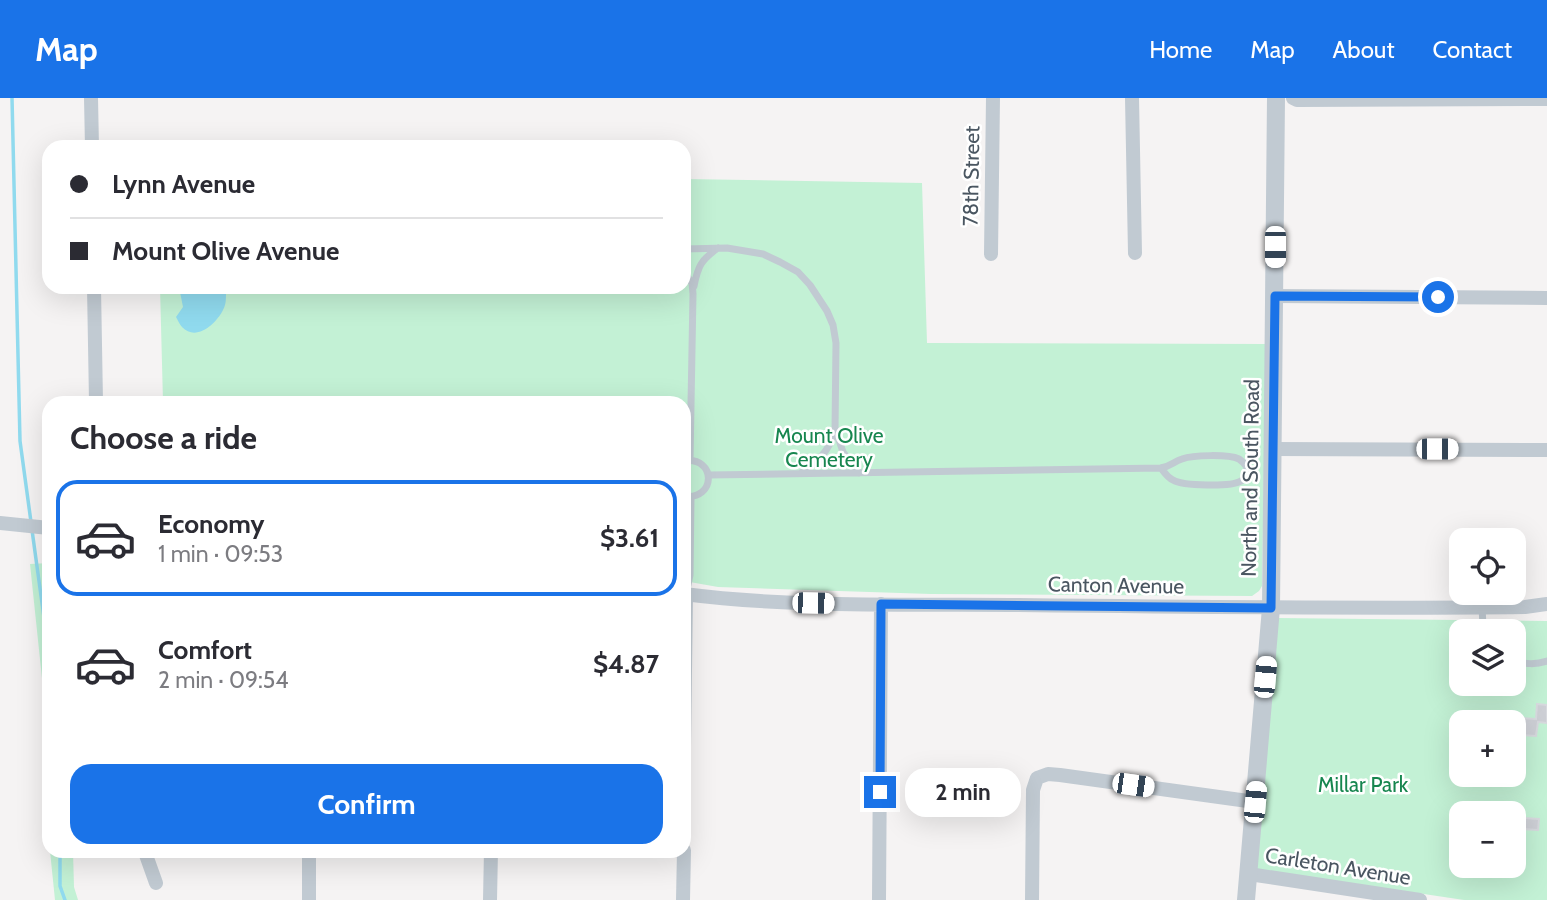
<!DOCTYPE html>
<html lang="en">
<head>
<meta charset="utf-8">
<style>
	body { margin:0; font-family:Cabin,sans-serif; background:#f2f2f3; color:#2b2b33; height:100vh; display:flex; flex-direction:column; font-size:26px; white-space:nowrap }
	* { box-sizing:border-box; margin:0 }
	p { font-size:23px; color:#7c7c81 }
	.icon { flex:none; width:38px; height:38px; fill:none; stroke:currentColor; stroke-width:2; stroke-linecap:round; stroke-linejoin:round }
	.map { position:relative; flex:1; overflow:hidden }
	.panel { position:absolute; left:42px; top:298px; width:649px; height:462px; display:flex; flex-direction:column; background:#fff; border-radius:21px; box-shadow:0 7px 28px #0002 }
	.panel>* { flex:none }
	.top-card { position:absolute; left:42px; top:42px; width:649px; height:154px; border-radius:21px; box-shadow:0 7px 28px #0002; display:grid; align-content:center; height:154px; padding:0 28px; background:#fff }
	.tools { position:absolute; left:1449px; top:430px; display:grid; gap:14px }
	.tools a { display:grid; place-items:center; width:77px; height:77px; border-radius:14px; background:#fff; box-shadow:0 7px 28px #0002; font-size:35px }
	.end { position:absolute; width:32px; height:32px; margin:-16px; border:9px solid #1a73e8; background:#fff; box-shadow:0 0 0 4px #fff }
	.from { border-radius:50% }
	.bubble { position:absolute; height:49px; border-radius:21px; background:#fff; box-shadow:0 7px 28px #0002; font-size:23px; font-weight:700; line-height:49px; text-align:center }
	.car { position:absolute; width:21px; height:42px; margin:-21px -10px; border-radius:9px; box-shadow:0 0 5px 2px #0007; background:linear-gradient(#fff 24%,#345 0 40%,#fff 0 76%,#345 0 86%,#fff 0) }
	.top-card b { display:flex; align-items:center; gap:24px; height:66px; font-size:26px }
	.top-card b+b { border-top:2px solid #e1e1e2 }
	.top-card i { width:18px; height:18px; background:#2b2b33 }
	ul { padding:0; list-style:none }
	li { display:flex; align-items:center; gap:21px; height:116px; margin:0 14px 10px; padding:0 14px; border:4px solid transparent; border-radius:21px }
	li div { flex:1 }
	li b { display:block; font-size:26px }
	li em { font-style:normal; font-weight:700 }
	li.selected { border-color:#1a73e8 }
	li>.icon { width:63px; height:63px; stroke-width:1.5 }
	h2 { padding:0 28px; font-size:32px; line-height:84px }
	.action { display:flex; gap:14px; margin-top:auto; padding:14px 28px }
	.action a { flex:1; height:80px; border-radius:21px; background:#1a73e8; color:#fff; font-size:28px; font-weight:700; line-height:80px; text-align:center }
	header { display:flex; align-items:center; gap:42px; box-sizing:border-box; height:98px; padding:0 35px; background:#1a73e8; color:#fff }
	header strong { font-size:33px }
	nav { display:flex; gap:38px; margin-inline-start:auto; font-size:24px }
	.map>svg:first-child { display:block }
</style>
</head>
<body>
<header>
<strong>Map</strong>
<nav><a>Home</a><a>Map</a><a>About</a><a>Contact</a></nav>
</header>
<div class="map">
<svg width="1547" height="802" viewBox="0 0 1547 802">
	<rect width="100%" height="100%" fill="#f5f3f3"/>
	<path fill="#c3f1d5" fill-rule="evenodd" d="M684,81l238,4 5,160 339,1 -4,242 -3,5 -7,5 -321,-2 -213,-7 -34,-6v-179h-521l-3,-115h524z
		M49,465v252l-4,-108 -15,-143z
		M1278,520l269,3v279h-83l-208,-31zM1461,534h53v52h-53zM1461,625h53v52h-53zM1461,716h53v52h-53z
		M50,753h23l1,36 4,13h-23z"/>
	<path fill="#90daee" d="M179,189h38l9,6c0,6 0,12 -3,17 -7,14 -27,32 -41,17 -3,-3 -4,-7 -6,-10l7,-10z"/>
	<g fill="none" stroke-linecap="round" stroke-linejoin="round">
		<path stroke="#90daee" stroke-width="3.5" d="M12,0l8,343 11,81
			M32,432l17,124
			M60,752v36l5,14"/>
	</g>
	<path fill="#cdcfd5" stroke="#d7d9de" stroke-width="2" d="M1537,606l10,1v18l-9,-1 -2,14 -16,-1 1,-17 15,1z
		M1523,720l16,1 -1,11 -16,-1z"/>
	<g fill="none" stroke-linecap="round" stroke-linejoin="round">
		<path stroke="#c1cad2" stroke-width="7" d="M684,151l43,-1 36,6 17,8 18,10 12,13 17,26 6,14 3,18 -1,88c-6,20 -17,31 -34,42
			M684,174l8,11 1,11 -3,166
			M694,188c4,-20 7,-26 24,-38
			M836,333l7,21 16,21
			M684,363c33,-5 32,40 0,35
			M708,377l453,-7c10,-2 12,-6 21,-9 11,-4 46,-5 57,0 3,2 6,5 8,8 0,7 0,11 -6,14 -10,6 -58,5 -68,-1 -5,-2 -9,-8 -12,-12
			M686,496l4,-19 1,-78
			M1482,509l1,19 1,6
			M1514,563c12,3 21,4 33,0"/>
		<path stroke="#c1cad2" stroke-width="14" d="M91,0l1,49
			M1132,0l3,155
			M1293,0l4,2 250,-1
			M991,156l2,-156
			M94,189l2,115
			M1274,198l273,2
			M1273,351l274,1
			M0,425l49,5
			M684,496c110,14 222,10 333,11 170,2 339,4 508,2l22,-3
			M684,649l2,-153
			M146,752v5l10,28
			M1249,776l171,26
			M309,802v-50
			M490,802l1,-50
			M683,802l1,-50
			M879,802l2,-296
			M1032,802l1,-110 4,-12 11,-4 12,1 195,27"/>
		<path stroke="#c1cad2" stroke-width="18" d="M1246,802l25,-292 5,-510"/>
	</g>
	<g fill="none" stroke-linecap="round" stroke-linejoin="round">
		<path stroke="#1a73e8" stroke-width="9" d="M880,694l1,-188 390,4 4,-312 163,1"/>
	</g>
	<g text-anchor="middle" dominant-baseline="central" stroke-width="5" stroke-linejoin="round" paint-order="stroke">
		<g font-size="21" fill="#4a5661" stroke="#fff">
			<text transform="translate(971 78) rotate(-89)">78th Street</text>
			<text transform="translate(1250 380) rotate(-89)">North and South Road</text>
			<text transform="translate(1116 487) rotate(1)">Canton Avenue</text>
			<text transform="translate(1338 768) rotate(9)">Carleton Avenue</text>
		</g>
		<g font-size="21" fill="#17864f" stroke="#fff">
			<text x="829" y="337">Mount Olive<tspan x="829" dy="24">Cemetery</tspan></text>
			<text x="1363" y="686">Millar Park</text>
		</g>
	</g>
</svg>
<div class="tools">
<a><svg class="icon" aria-label="locate" viewBox="0 0 24 24"><circle cx="12" cy="12" r="6"/><path d="M12 2v4M12 18v4M2 12h4M18 12h4"/></svg></a>
<a><svg class="icon" aria-label="layers" viewBox="0 0 24 24"><path d="M12 4l9 5-9 5-9-5zM3 14l9 5 9-5"/></svg></a>
<a>+</a>
<a>−</a>
</div>
<i class="end from" style="left:1438px;top:199px"></i>
<i class="end" style="left:880px;top:694px"></i>
<div class="bubble" style="left:905px;top:670px;width:116px">2 min</div>
<i class="car" style="left:1275px;top:149px;rotate:180deg"></i>
<i class="car" style="left:1437px;top:351px;rotate:90deg"></i>
<i class="car" style="left:813px;top:505px;rotate:91deg"></i>
<i class="car" style="left:1265px;top:579px;rotate:5deg"></i>
<i class="car" style="left:1133px;top:687px;rotate:98deg"></i>
<i class="car" style="left:1255px;top:704px;rotate:5deg"></i>
<div class="top-card">
<b><i class="from"></i>Lynn Avenue</b>
<b><i></i>Mount Olive Avenue</b>
</div>
<section class="panel">
<h2>Choose a ride</h2>
<ul>
<li class="selected"><svg class="icon" aria-label="car" viewBox="0 0 24 24"><path d="M5 17H2v-5l4-1 3-4h7l3 4 3 1v5h-3M9 17h6M6 11h13"/><circle cx="7" cy="17" r="2"/><circle cx="17" cy="17" r="2"/></svg><div><b>Economy</b><p>1 min · 09:53</p></div><em>$3.61</em></li>
<li><svg class="icon" aria-label="car" viewBox="0 0 24 24"><path d="M5 17H2v-5l4-1 3-4h7l3 4 3 1v5h-3M9 17h6M6 11h13"/><circle cx="7" cy="17" r="2"/><circle cx="17" cy="17" r="2"/></svg><div><b>Comfort</b><p>2 min · 09:54</p></div><em>$4.87</em></li>
</ul>
<div class="action"><a>Confirm</a></div>
</section>
</div>
</body>
</html>
